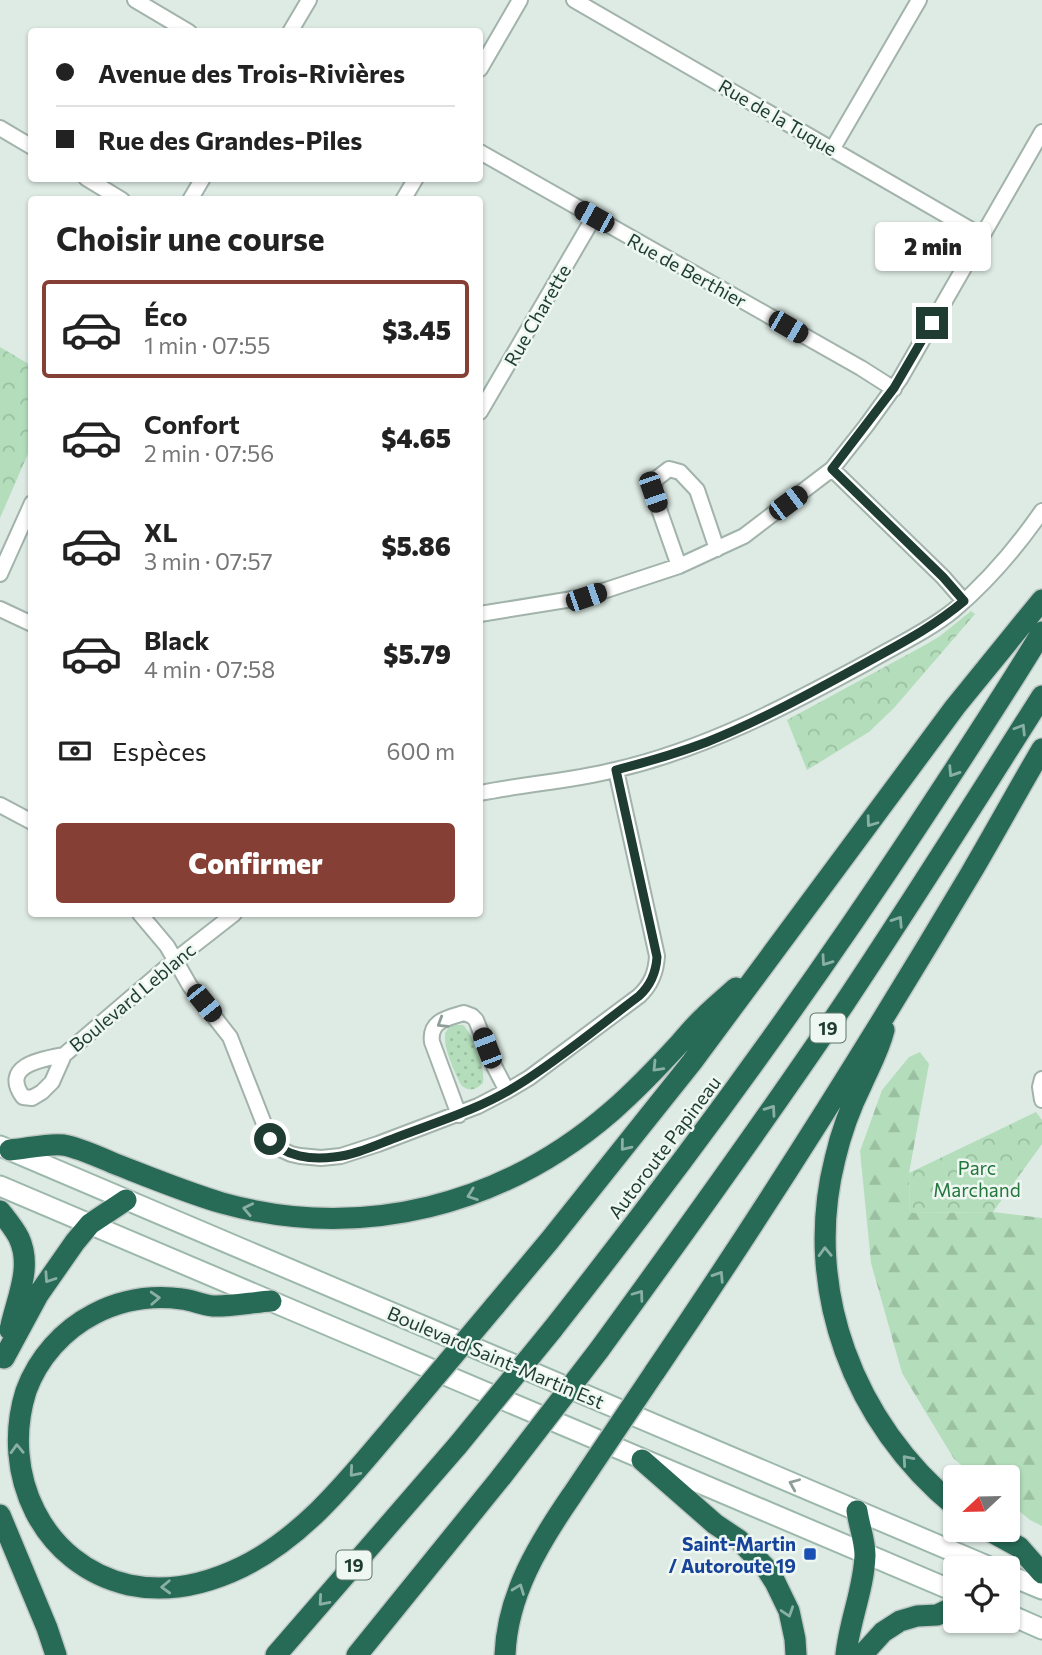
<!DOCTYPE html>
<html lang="fr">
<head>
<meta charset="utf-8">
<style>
	body { margin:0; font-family:Commissioner,sans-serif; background:#f6f6f6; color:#222; height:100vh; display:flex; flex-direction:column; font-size:26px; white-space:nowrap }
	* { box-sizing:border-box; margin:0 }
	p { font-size:23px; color:#767676 }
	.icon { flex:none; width:38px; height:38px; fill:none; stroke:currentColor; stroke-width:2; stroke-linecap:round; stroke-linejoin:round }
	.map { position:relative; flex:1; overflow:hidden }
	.panel { position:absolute; left:28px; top:196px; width:455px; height:721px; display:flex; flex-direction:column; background:#fff; border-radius:7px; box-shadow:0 2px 5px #0004 }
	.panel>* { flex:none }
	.banner { position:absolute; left:28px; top:28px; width:455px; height:154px; border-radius:7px; box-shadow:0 2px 5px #0004; display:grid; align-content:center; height:154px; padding:0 28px; background:#fff }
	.needle { width:46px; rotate:248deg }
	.tools { position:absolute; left:943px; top:1465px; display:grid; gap:14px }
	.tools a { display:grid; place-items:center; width:77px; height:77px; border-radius:7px; background:#fff; box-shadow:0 2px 5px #0004; font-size:35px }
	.end { position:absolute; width:32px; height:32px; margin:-16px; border:9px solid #1e3c31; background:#fff; box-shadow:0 0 0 4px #fff }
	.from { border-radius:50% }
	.bubble { position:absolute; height:49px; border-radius:7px; background:#fff; box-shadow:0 2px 5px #0004; font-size:23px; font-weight:800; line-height:49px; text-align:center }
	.car { position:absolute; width:21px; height:42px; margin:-21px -10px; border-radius:9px; box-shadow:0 0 5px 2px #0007; background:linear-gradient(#222 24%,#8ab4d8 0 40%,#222 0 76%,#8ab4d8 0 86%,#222 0) }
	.banner b { display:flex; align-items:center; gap:24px; height:66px; font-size:26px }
	.banner b+b { border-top:2px solid #e0e0e0 }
	.banner i { width:18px; height:18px; background:#222 }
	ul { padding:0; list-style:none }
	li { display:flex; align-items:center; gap:21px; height:98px; margin:0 14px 10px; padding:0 14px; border:4px solid transparent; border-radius:7px }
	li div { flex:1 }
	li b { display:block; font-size:26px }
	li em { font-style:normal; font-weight:800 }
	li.current { border-color:#853f34 }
	li>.icon { width:63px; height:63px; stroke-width:1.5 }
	h2 { padding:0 28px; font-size:32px; line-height:84px }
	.pay { display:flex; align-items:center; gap:18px; height:77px; padding:0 28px; font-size:26px }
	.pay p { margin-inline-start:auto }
	.button { display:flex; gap:14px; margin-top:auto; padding:14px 28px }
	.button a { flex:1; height:80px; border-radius:7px; background:#853f34; color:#fff; font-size:28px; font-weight:800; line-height:80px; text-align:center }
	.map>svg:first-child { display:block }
</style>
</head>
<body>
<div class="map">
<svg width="1042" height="1655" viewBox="0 0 1042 1655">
	<defs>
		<pattern id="grass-dots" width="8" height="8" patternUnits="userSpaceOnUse" patternTransform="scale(1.75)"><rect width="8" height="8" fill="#b4debb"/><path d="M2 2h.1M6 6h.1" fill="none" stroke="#9abfa1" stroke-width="1.8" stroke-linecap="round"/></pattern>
		<pattern id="forest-firs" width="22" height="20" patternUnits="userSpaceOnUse" patternTransform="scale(1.75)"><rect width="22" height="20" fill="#b4debb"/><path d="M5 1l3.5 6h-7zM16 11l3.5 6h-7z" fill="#9abfa1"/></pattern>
		<pattern id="park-crowns" width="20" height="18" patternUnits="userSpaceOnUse" patternTransform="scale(1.75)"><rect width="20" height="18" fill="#b4debb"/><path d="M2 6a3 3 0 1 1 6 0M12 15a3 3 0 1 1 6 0" fill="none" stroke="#9abfa1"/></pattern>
	</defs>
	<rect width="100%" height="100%" fill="#deebe4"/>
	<path fill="url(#grass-dots)" d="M457,1025h6c10,9 23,45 20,58 -7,7 -13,9 -21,3 -6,-10 -23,-46 -15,-56 3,-4 6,-4 10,-5z"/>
	<path fill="url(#forest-firs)" d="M920,1052l9,12 -20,109 1,40 83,-1 49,6v308l-12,-6 -22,-18v-25h-32l-22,-18 -52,-86 -31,-110 -11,-112 22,-61 27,-33z"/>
	<path fill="url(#park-crowns)" d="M0,347l32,19 -1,81 -31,71z
		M971,611l4,3 -81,94 -25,24 -62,38 -20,-50 138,-75 15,-9z
		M1036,1112l6,8v24l-49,68 -83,1 -1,-40z"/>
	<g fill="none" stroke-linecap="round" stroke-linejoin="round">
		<g stroke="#a1b3ab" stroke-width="18">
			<path id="street" d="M135,0l54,32
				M574,0l408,236
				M290,32l19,-32
				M480,69l40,-69
				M0,128l32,19
				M833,148l86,-148
				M480,152l381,216 33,21
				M86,178l36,22
				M190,200l13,-22
				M403,200l13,-22
				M480,412l114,-195
				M832,469l111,108 21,24
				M679,566l-26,-74 3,-13 13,-10 11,3 17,18 20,59
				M0,574l32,-71
				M0,609l32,15
				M480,614l105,-17 94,-31 65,-30 88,-67 34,-43 34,-47 142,-247
				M480,793c45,-9 91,-12 135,-23 91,-21 172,-64 253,-108 29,-17 60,-31 86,-52 33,-28 63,-63 88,-99
				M0,805l32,17
				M140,914l27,32 23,40 40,51 40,102 10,10 11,5 9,2 21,2 20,-2 37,-12 100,-38 29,-15 22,-13 110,-82c12,-11 17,-23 18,-40l-41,-186
				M64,1055c-21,4 -64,10 -41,42l9,1 10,-6 10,-10 12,-27 111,-95 59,-46
				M1042,1079l-2,8 2,13
				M459,1115l-27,-73c-3,-21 15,-24 32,-29l8,3 4,4 18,46 13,25"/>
		</g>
		<g stroke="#9cb8ab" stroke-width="23">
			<path id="secondary" d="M0,1146l992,422
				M0,1186l956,406
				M1008,1575l34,14
				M1008,1614l34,15"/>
		</g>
		<g stroke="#c0c8c5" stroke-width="24">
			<path id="highway" d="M884,1030c-5,20 -14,36 -22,54 -12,24 -21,49 -27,75 -33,130 19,265 121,348
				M10,1150c16,-1 38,-7 53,-5 14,2 36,12 50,18 36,14 72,29 109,40 140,39 282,2 390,-92 24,-21 46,-44 68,-68 8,-9 16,-19 25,-27 10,-10 21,-19 31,-28
				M0,1211c7,9 14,17 19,27 14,30 -3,62 -9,92
				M271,1301c-16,1 -44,6 -58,5 -11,-1 -21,-6 -31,-7 -30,-4 -61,1 -88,15 -31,16 -56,44 -68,77 -26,83 16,174 103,194 38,8 78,-1 113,-18 65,-32 111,-93 157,-147
				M494,1307l56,-67 142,-178 263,-355 87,-107
				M552,1330c127,-161 248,-326 361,-497 44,-67 88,-133 129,-201
				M599,1350c83,-114 166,-229 245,-346 68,-102 133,-205 198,-308
				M4,1358l34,-63 37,-53 15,-18 36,-24
				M654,1373c111,-163 216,-330 317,-500 24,-41 47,-83 71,-124
				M642,1460l73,64 24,16 27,28 9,14 14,29 6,28 1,16
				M0,1515l47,113 9,27
				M988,1530l31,17 23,26
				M276,1655l182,-210
				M357,1655l145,-179
				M505,1655c2,-60 34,-112 67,-160
				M846,1655c3,-33 18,-66 19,-100 0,-14 -6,-30 -8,-44
				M862,1655l21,-23 17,-11 17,-5 20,-1 19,-9"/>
		</g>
		<use href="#street" stroke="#fff" stroke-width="14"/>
		<use href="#secondary" stroke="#fff" stroke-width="19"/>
		<use href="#highway" stroke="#276a56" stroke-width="21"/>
		<g stroke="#c0c8c5" stroke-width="24" stroke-linecap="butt">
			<path id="highway-bridge" d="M399,1420l95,-113
				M458,1445l94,-115
				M502,1476l97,-126
				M572,1495l82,-122"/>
		</g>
		<use href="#highway-bridge" stroke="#276a56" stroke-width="21"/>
	</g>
	<defs><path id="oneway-chevron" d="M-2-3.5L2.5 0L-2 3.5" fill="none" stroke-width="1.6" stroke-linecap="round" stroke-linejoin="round" transform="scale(1.75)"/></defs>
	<g stroke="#8ab0a4">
		<use href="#oneway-chevron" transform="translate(1021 729) rotate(-58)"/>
		<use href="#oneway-chevron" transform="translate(953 772) rotate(123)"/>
		<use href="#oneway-chevron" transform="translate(871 822) rotate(126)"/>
		<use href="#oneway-chevron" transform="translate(898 921) rotate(-57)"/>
		<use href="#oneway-chevron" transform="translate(826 961) rotate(125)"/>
		<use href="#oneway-chevron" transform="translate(657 1067) rotate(134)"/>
		<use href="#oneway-chevron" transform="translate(771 1110) rotate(-55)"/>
		<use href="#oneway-chevron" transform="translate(625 1146) rotate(129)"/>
		<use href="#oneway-chevron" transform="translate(472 1195) rotate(160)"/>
		<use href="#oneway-chevron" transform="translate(248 1209) rotate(-168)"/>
		<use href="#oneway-chevron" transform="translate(825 1252) rotate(-92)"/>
		<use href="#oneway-chevron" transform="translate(719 1276) rotate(-57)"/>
		<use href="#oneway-chevron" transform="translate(49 1278) rotate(124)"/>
		<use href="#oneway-chevron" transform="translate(639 1295) rotate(-54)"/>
		<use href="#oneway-chevron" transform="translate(155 1298) rotate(-3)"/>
		<use href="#oneway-chevron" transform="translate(17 1449) rotate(-92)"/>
		<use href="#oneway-chevron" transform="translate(907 1460) rotate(-131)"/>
		<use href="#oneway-chevron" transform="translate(354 1472) rotate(131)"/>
		<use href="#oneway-chevron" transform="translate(166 1587) rotate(178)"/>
		<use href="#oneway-chevron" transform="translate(519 1589) rotate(-69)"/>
		<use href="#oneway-chevron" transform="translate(323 1601) rotate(131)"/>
		<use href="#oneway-chevron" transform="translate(788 1612) rotate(72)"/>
	</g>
	<g stroke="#8e9e98">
		<use href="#oneway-chevron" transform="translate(442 1023) rotate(148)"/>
		<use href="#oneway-chevron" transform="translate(794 1484) rotate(-157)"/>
	</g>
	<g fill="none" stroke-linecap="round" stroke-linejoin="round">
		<path stroke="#1e3c31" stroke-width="9" d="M270,1139c15,18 42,21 64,18 21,-2 42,-12 61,-19 42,-16 85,-29 123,-53 42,-26 81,-59 121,-89 12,-11 17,-23 18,-39l-41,-187c31,-8 62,-17 91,-28 53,-21 103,-49 153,-76 36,-20 72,-38 104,-65l-21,-24 -111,-108 62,-81 38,-65"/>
	</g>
	<rect fill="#1a4fb4" stroke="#eef7f2" stroke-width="2.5" x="803" y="1547" width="14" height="14" rx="3.5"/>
	<g text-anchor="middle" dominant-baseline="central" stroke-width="5" stroke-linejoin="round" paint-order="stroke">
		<g fill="#eef7f2" stroke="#5c746b" stroke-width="2">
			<rect x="810.5" y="1013.5" width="35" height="29" rx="5"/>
			<rect x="336.5" y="1550.5" width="35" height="29" rx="5"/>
		</g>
		<g font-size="18" font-weight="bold" fill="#1e3c31">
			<text x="828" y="1028">19</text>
			<text x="354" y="1565">19</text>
		</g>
		<g font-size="19" fill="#1e3c31" stroke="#eef7f2">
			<text transform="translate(778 117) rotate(30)">Rue de la Tuque</text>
			<text transform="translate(687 270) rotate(29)">Rue de Berthier</text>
			<text transform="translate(537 315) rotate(-60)">Rue Charette</text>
			<text transform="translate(132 997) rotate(-40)">Boulevard Leblanc</text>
			<text transform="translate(664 1147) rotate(-53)">Autoroute Papineau</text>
			<text transform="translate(496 1357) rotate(23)">Boulevard Saint-Martin Est</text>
		</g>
		<g font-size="19" fill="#25763c" stroke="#eef7f2">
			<text x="977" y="1167">Parc<tspan x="977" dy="22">Marchand</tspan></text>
		</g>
		<g font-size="19" font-weight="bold" fill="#164399" stroke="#eef7f2" text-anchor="end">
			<text x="796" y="1543">Saint-Martin<tspan x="796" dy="22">/ Autoroute 19</tspan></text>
		</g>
	</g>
</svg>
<div class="tools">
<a><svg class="needle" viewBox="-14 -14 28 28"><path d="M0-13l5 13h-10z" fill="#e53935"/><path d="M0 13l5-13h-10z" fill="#767676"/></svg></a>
<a><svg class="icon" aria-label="locate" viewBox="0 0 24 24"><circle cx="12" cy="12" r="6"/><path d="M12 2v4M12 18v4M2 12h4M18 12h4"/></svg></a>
</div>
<i class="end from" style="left:270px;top:1139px"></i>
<i class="end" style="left:932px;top:323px"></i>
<div class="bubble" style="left:875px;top:222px;width:116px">2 min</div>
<i class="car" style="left:594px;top:217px;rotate:299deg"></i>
<i class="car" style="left:788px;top:327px;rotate:120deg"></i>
<i class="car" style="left:653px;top:492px;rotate:161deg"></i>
<i class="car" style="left:788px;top:503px;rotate:53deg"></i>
<i class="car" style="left:586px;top:597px;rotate:71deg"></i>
<i class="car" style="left:204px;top:1003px;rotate:141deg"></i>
<i class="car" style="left:487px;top:1048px;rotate:339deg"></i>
<div class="banner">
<b><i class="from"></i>Avenue des Trois-Rivières</b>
<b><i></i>Rue des Grandes-Piles</b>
</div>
<section class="panel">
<h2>Choisir une course</h2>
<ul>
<li class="current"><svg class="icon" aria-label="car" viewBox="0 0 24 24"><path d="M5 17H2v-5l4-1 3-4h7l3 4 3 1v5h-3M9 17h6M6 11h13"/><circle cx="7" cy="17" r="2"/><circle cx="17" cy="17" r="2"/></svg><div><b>Éco</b><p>1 min · 07:55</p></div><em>$3.45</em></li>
<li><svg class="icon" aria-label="car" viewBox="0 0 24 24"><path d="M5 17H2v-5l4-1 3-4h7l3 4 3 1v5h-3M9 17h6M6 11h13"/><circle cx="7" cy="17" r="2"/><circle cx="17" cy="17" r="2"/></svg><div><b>Confort</b><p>2 min · 07:56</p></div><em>$4.65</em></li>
<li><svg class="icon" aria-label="car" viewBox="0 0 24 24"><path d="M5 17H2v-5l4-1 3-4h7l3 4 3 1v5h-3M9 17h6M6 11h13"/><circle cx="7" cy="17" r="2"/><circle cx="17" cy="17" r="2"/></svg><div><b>XL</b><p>3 min · 07:57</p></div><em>$5.86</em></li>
<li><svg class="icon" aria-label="car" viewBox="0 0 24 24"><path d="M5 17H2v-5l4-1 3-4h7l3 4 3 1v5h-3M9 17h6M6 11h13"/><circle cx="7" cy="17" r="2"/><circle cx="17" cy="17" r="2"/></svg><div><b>Black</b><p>4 min · 07:58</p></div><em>$5.79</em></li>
</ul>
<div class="pay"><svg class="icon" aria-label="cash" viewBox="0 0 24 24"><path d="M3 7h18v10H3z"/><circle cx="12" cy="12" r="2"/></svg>Espèces<p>600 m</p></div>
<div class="button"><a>Confirmer</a></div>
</section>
</div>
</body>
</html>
